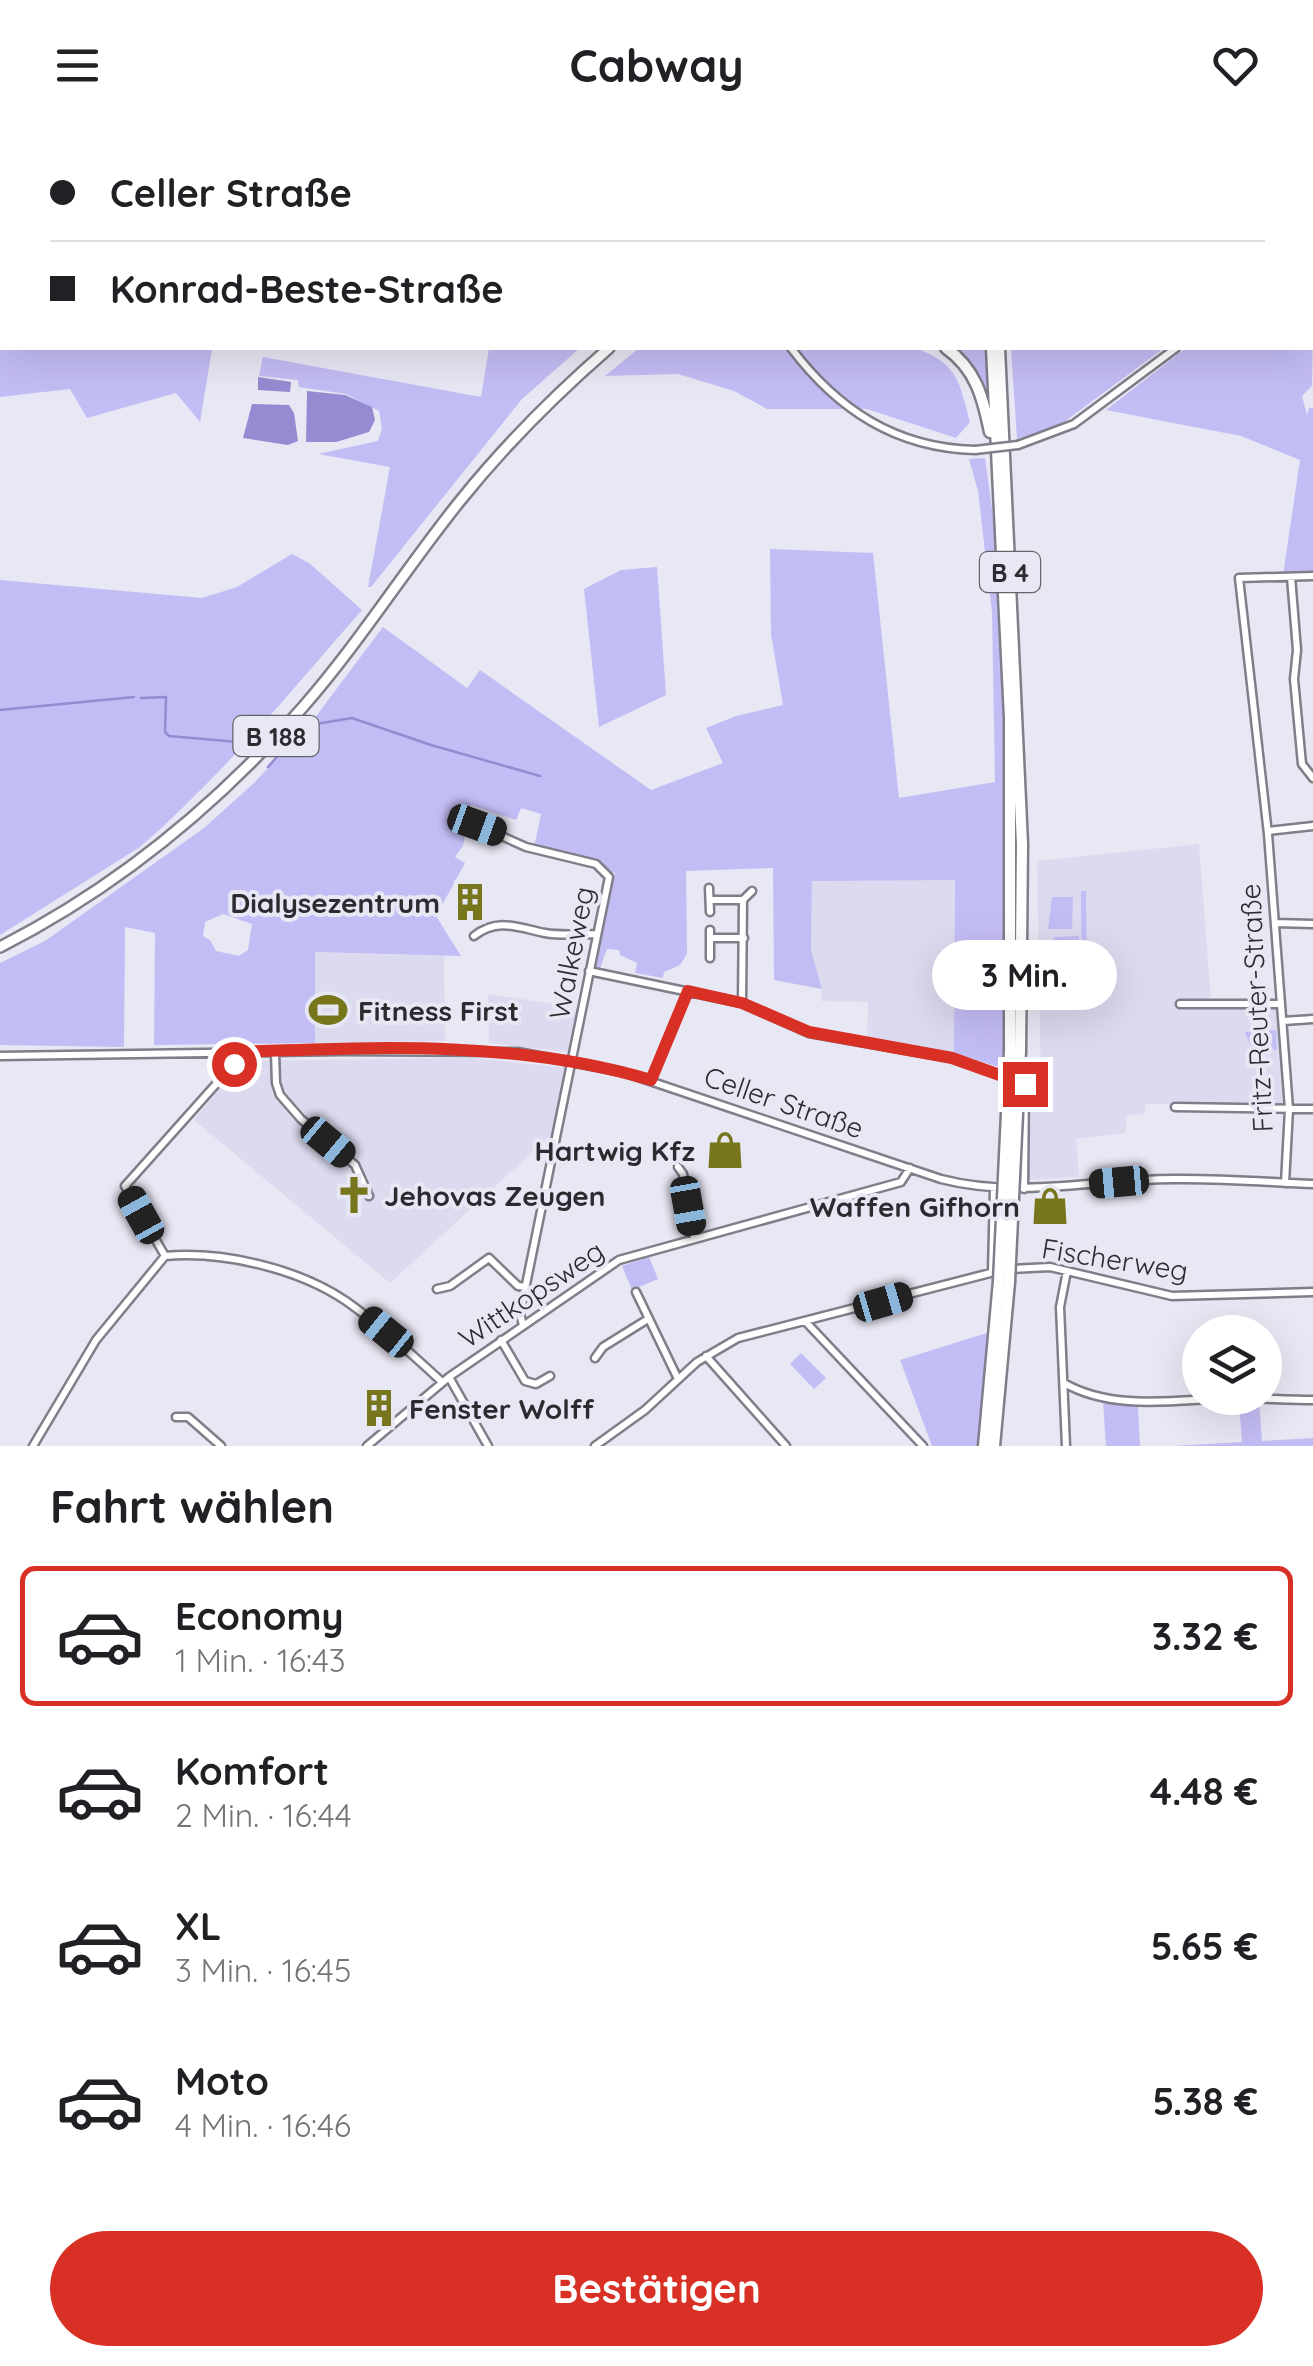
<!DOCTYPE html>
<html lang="de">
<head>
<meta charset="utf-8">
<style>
	body { margin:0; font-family:Quicksand,sans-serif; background:#f6f6f6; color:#202124; height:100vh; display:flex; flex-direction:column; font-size:38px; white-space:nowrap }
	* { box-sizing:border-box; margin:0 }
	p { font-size:32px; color:#757577 }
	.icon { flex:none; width:55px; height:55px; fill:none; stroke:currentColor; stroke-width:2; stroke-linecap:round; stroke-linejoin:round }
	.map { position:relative; height:1316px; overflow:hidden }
	.drawer { display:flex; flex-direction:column; background:#fff; flex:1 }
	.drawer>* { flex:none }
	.guide { position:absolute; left:0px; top:0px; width:1315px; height:220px; box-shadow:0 10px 40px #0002; display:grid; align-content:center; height:220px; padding:0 50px; background:#fff }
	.tools { position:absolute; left:1182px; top:1185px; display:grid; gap:20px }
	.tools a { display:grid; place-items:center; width:100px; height:100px; border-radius:50%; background:#fff; box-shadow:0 10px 40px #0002; font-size:50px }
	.end { position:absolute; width:45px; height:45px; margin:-22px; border:12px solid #d93025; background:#fff; box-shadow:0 0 0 5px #fff }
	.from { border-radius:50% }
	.bubble { position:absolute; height:70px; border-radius:35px; background:#fff; box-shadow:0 10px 40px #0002; font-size:32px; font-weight:700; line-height:70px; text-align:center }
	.car { position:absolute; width:30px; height:60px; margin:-30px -15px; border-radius:12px; box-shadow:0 0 8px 2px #0007; background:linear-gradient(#222 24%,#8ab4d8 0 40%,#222 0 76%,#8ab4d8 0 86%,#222 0) }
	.guide b { display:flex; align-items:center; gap:35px; height:95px; font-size:38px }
	.guide b+b { border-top:2px solid #e0e0e0 }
	.guide i { width:25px; height:25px; background:#202124 }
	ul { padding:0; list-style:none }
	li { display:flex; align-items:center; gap:30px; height:140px; margin:0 20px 15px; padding:0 30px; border:5px solid transparent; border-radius:15px }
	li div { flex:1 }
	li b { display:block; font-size:38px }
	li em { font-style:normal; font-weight:700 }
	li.on { border-color:#d93025 }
	li>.icon { width:90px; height:90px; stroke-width:1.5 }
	h2 { padding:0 50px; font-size:45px; line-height:120px }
	.cta { display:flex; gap:20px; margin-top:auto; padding:20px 50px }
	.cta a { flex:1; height:115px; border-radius:60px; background:#d93025; color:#fff; font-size:40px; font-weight:700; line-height:115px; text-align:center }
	header { display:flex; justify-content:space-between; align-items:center; height:130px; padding:0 50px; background:#fff; font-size:45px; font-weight:700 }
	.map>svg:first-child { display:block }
</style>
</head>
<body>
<header><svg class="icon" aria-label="menu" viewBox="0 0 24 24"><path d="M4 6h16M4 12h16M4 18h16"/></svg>Cabway<svg class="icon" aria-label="heart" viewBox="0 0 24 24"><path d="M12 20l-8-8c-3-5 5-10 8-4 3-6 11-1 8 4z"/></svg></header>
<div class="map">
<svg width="1313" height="1316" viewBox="0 0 1313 1316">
	<rect width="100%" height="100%" fill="#e8e7f4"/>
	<path fill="#dbdaee" d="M1199,714l12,157 65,-1 6,103 -136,1 -2,10 -17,1 -2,18 -49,6 3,38 -51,3 4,-95 9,-1 -4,-223z
		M812,750h143l-1,173 -87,-14 1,-37 -47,-1 1,-12 -11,-39z
		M314,822l130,4 1,85 -130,2z
		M488,864l65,10v4l24,4 -8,40 -80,-9z
		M473,928l92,10 -13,66 -162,149 -196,-163 49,-59z"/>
	<path fill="#c3bdf5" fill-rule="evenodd" d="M0,160l2,58 210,1 -12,73 -24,-29 -89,25 -17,-29 -70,8z
		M1313,197l-1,59 -10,10 5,19 2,-7h4v166l-30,1 17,-115 -59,-24 -135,-26 80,-62h126z
		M489,218h91l-58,51 -151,188h-3l22,-120 -72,-13 60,-13 4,-13 -3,-17 -33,-17 -47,-7 -1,-7 -39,-4 4,-19 218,40z
		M639,218h276c43,16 44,32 55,74l-14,16 -89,-29h-100l-33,-18 -56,-17 -73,2z
		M951,218h38l2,71c-6,-32 -17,-50 -40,-71z
		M1011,218h153l-104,77 -43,14z
		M985,328l12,87 4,60 5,257 -1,207 -51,-16 1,-173 -143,1 -1,69 11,39 -48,-9 -1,-112 -87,3 1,83 -7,11 -16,7 -1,6 -28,-5 2,-10 -17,-8 -1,-5 -12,-1 -7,19 -6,-1 21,-94 -81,-26 7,-33 -20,-6 -5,12 -45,-15 -8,41 -8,11 10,6 -29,53 25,40 -146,-4v91l-161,2 1,-112 -30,-6 -1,120 -124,-2v-82l45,-22 159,-113 50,-45 60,-64 69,-92 84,61 13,-18 171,120 72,-27 -17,-35 30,-12 47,-11 -12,-71 -1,-85 103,4 26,245 96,-16 -3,-170 -14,-121 -9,-32zM223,784l29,10 -4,26 -9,6 -23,-5 -6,-11 -7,-4 2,-14z
		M292,424l17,9 53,47c-71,81 -140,166 -222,237l-140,88v-355l202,18 35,-11z
		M657,437l9,128 -67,32 -15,-138 37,-19z
		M1081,761h5l1,111h-5z
		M1052,767h21l-1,32h-24z
		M1079,806l2,62 -25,1 -2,-62z
		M1276,900l1,20h-25l-7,-18z
		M649,1127l9,22 -26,11 -10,-24z
		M990,1202l-11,114h-47l-32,-86z
		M801,1223l25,25 -12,11 -24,-25z
		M1103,1271l35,5 2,40h-34z
		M1239,1272h20l3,39 51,-3v8h-139l68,-4z"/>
	<path fill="#948bd2" d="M258,247l33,5 -1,10 -32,-2z
		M307,261l38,4 27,12 3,13 -6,12 -33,10h-30z
		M252,274l37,1 5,8 4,28 -10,4 -45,-7z"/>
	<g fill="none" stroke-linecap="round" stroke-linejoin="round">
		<path stroke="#948bd2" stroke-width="2.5" d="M141,568l25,-1 -1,35 4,4 69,6 13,8
			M0,580l134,-13
			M268,637l36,-41 48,-8 79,27 109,31"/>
		<g stroke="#7f7e89" stroke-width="11">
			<path id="minor" d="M536,0l5,2
				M708,0l17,2
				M758,2v-2
				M772,2l11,-2
				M1312,192h1
				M791,218c47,62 105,100 184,102
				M1018,315l56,-21 102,-76
				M1291,447l6,73 -3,29 8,85 11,14
				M477,695l49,22 70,17 13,13 -89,437 3,11
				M1268,701l45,-5
				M709,758l1,24
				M710,770h33l9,-9
				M1275,793l38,1
				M710,800v28
				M474,806c24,-19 45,-8 71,-3 16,3 35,1 51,1
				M710,808h34
				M589,841l153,32 67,30 143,25 73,26 -1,105
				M742,873l1,-103
				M1180,874h101
				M1283,891l30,-2
				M275,922l1,31 4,12 21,24 54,46 14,31
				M0,926l343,-5 175,1 105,20 318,107c77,20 153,0 232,0 46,-1 93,3 140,5
				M651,950l37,-89
				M1175,977l138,2
				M678,1037l5,7 11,65
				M1285,1053l4,-74 -21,-275 -29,-256 74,-2
				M165,1126l-40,-70 109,-122 2,-12
				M1011,1139l39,-2 122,29 141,-4
				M992,1142l2,-83
				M437,1159l13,-3 39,-28 29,28 7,1
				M636,1162l42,87
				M805,1191l118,125
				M501,1210l24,41 11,3 14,-8
				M706,1226l80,90
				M595,1228l8,-11 45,-28
				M449,1247l39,69
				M1064,1253c50,29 116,16 170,15 26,0 53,2 79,2
				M176,1287h12l33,29
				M33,1316l63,-106 69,-84c58,-5 132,12 181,45 34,24 66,53 96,81
				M367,1316l82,-69 170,-117 282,-78 9,-14
				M595,1316l50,-36 52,-48 41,-24 260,-67
				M1066,1316l-6,-139 7,-36"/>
		</g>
		<g stroke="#7f7e89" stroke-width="14">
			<path id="major" d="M1017,2l10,-2
				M1076,2l13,-2
				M0,817c116,-59 218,-143 303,-240 57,-65 103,-139 157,-206 45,-56 95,-106 149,-153"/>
		</g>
		<g stroke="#7f7e89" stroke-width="15">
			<path id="highway" d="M988,2v-2
				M995,2v-2
				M1134,2l8,-2
				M946,218c30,21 37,50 44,84
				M992,218l18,370v333
				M999,218l23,496 -2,207
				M984,1316l15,-165
				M994,1316l15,-164"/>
		</g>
		<use href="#minor" stroke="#fff" stroke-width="6"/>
		<use href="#major" stroke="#fff" stroke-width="9"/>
		<use href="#highway" stroke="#fff" stroke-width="10"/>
		<g stroke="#7f7e89" stroke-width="11" stroke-linecap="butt">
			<path id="minor-bridge" d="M975,320l43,-5"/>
		</g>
		<g stroke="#7f7e89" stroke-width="15" stroke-linecap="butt">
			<path id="highway-bridge" d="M999,1151l11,-230
				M1009,1152l11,-231"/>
		</g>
		<use href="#minor-bridge" stroke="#fff" stroke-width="6"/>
		<use href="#highway-bridge" stroke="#fff" stroke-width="10"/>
	</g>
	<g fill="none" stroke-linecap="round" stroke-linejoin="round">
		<path stroke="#d93025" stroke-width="12" d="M234,934l2,-12c139,-5 281,-12 415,28l37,-89 54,12 67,29 143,26 73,26"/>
	</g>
	<defs>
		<g id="building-bare" transform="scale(3)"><path d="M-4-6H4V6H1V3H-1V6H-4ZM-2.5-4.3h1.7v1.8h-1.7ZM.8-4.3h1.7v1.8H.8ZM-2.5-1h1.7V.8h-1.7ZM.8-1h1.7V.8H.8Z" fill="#77761c" stroke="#e8e7f4" stroke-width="2.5" paint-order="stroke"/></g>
		<g id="stadium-bare" transform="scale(3)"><path d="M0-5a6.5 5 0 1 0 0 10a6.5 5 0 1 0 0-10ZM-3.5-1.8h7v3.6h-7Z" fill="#77761c" stroke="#e8e7f4" stroke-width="2.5" paint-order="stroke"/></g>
		<g id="shop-bare" transform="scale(3)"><path d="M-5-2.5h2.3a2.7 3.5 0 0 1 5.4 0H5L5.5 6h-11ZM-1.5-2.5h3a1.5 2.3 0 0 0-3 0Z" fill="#77761c" stroke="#e8e7f4" stroke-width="2.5" paint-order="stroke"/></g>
		<g id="church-bare" transform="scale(3)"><path d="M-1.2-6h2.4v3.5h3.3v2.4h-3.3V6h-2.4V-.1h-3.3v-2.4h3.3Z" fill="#77761c" stroke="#e8e7f4" stroke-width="2.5" paint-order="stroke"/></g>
	</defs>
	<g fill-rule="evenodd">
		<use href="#building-bare" x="470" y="772"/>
		<use href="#stadium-bare" x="328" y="880"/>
		<use href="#shop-bare" x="725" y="1020"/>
		<use href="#church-bare" x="354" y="1065"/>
		<use href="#shop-bare" x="1050" y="1076"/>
		<use href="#building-bare" x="379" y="1278"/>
	</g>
	<g text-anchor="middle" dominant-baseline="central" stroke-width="8" stroke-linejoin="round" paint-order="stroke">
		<g fill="#e8e7f4" stroke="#64646b" stroke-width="2.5">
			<rect x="980" y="422" width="60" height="40" rx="8"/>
			<rect x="233.5" y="586" width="85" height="40" rx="8"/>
		</g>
		<g font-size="25" font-weight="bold" fill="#2c2c30">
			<text x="1010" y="442">B 4</text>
			<text x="276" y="606">B 188</text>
		</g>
		<g font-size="28" font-weight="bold" fill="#2c2c30" stroke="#e8e7f4" text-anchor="end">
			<text x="440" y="772">Dialysezentrum</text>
			<text x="358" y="880" text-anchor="start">Fitness First</text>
			<text x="695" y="1020">Hartwig Kfz</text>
			<text x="384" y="1065" text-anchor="start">Jehovas Zeugen</text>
			<text x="1020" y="1076">Waffen Gifhorn</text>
			<text x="409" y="1278" text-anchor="start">Fenster Wolff</text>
		</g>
		<g font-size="28" fill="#2c2c30" stroke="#e8e7f4">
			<text transform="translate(571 823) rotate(-79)">Walkeweg</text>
			<text transform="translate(1256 878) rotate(-93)">Fritz-Reuter-Straße</text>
			<text transform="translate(784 972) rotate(19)">Celler Straße</text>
			<text transform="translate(1115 1129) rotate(9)">Fischerweg</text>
			<text transform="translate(531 1164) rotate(-34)">Wittkopsweg</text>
		</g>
	</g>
</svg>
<div class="tools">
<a><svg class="icon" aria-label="layers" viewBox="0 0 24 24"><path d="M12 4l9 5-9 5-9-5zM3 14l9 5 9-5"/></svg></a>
</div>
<i class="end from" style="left:234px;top:934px"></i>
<i class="end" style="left:1025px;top:954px"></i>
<div class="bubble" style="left:932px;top:810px;width:185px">3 Min.</div>
<i class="car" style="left:477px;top:695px;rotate:110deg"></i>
<i class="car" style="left:328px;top:1012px;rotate:130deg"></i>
<i class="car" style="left:1119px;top:1052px;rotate:265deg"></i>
<i class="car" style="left:688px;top:1076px;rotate:170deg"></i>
<i class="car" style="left:141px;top:1085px;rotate:331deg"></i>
<i class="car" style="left:883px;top:1172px;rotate:74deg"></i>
<i class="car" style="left:386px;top:1202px;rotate:309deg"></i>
<div class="guide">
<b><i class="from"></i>Celler Straße</b>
<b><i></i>Konrad-Beste-Straße</b>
</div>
</div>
<section class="drawer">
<h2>Fahrt wählen</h2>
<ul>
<li class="on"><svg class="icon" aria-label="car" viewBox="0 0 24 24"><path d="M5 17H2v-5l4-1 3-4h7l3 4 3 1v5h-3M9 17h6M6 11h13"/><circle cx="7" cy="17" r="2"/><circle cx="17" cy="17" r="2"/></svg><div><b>Economy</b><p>1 Min. · 16:43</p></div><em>3.32 €</em></li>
<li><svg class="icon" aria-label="car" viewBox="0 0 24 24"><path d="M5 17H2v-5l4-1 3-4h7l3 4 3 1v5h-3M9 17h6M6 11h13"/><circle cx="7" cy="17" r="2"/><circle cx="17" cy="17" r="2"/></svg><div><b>Komfort</b><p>2 Min. · 16:44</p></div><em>4.48 €</em></li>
<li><svg class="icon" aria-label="car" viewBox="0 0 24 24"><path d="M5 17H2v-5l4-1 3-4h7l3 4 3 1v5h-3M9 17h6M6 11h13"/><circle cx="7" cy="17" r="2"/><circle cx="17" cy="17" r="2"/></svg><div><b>XL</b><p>3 Min. · 16:45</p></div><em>5.65 €</em></li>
<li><svg class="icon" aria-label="car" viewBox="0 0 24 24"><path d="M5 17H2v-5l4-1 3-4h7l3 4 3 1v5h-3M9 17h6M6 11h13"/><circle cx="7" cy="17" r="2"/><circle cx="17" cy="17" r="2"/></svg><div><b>Moto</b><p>4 Min. · 16:46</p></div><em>5.38 €</em></li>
</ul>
<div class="cta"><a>Bestätigen</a></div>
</section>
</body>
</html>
